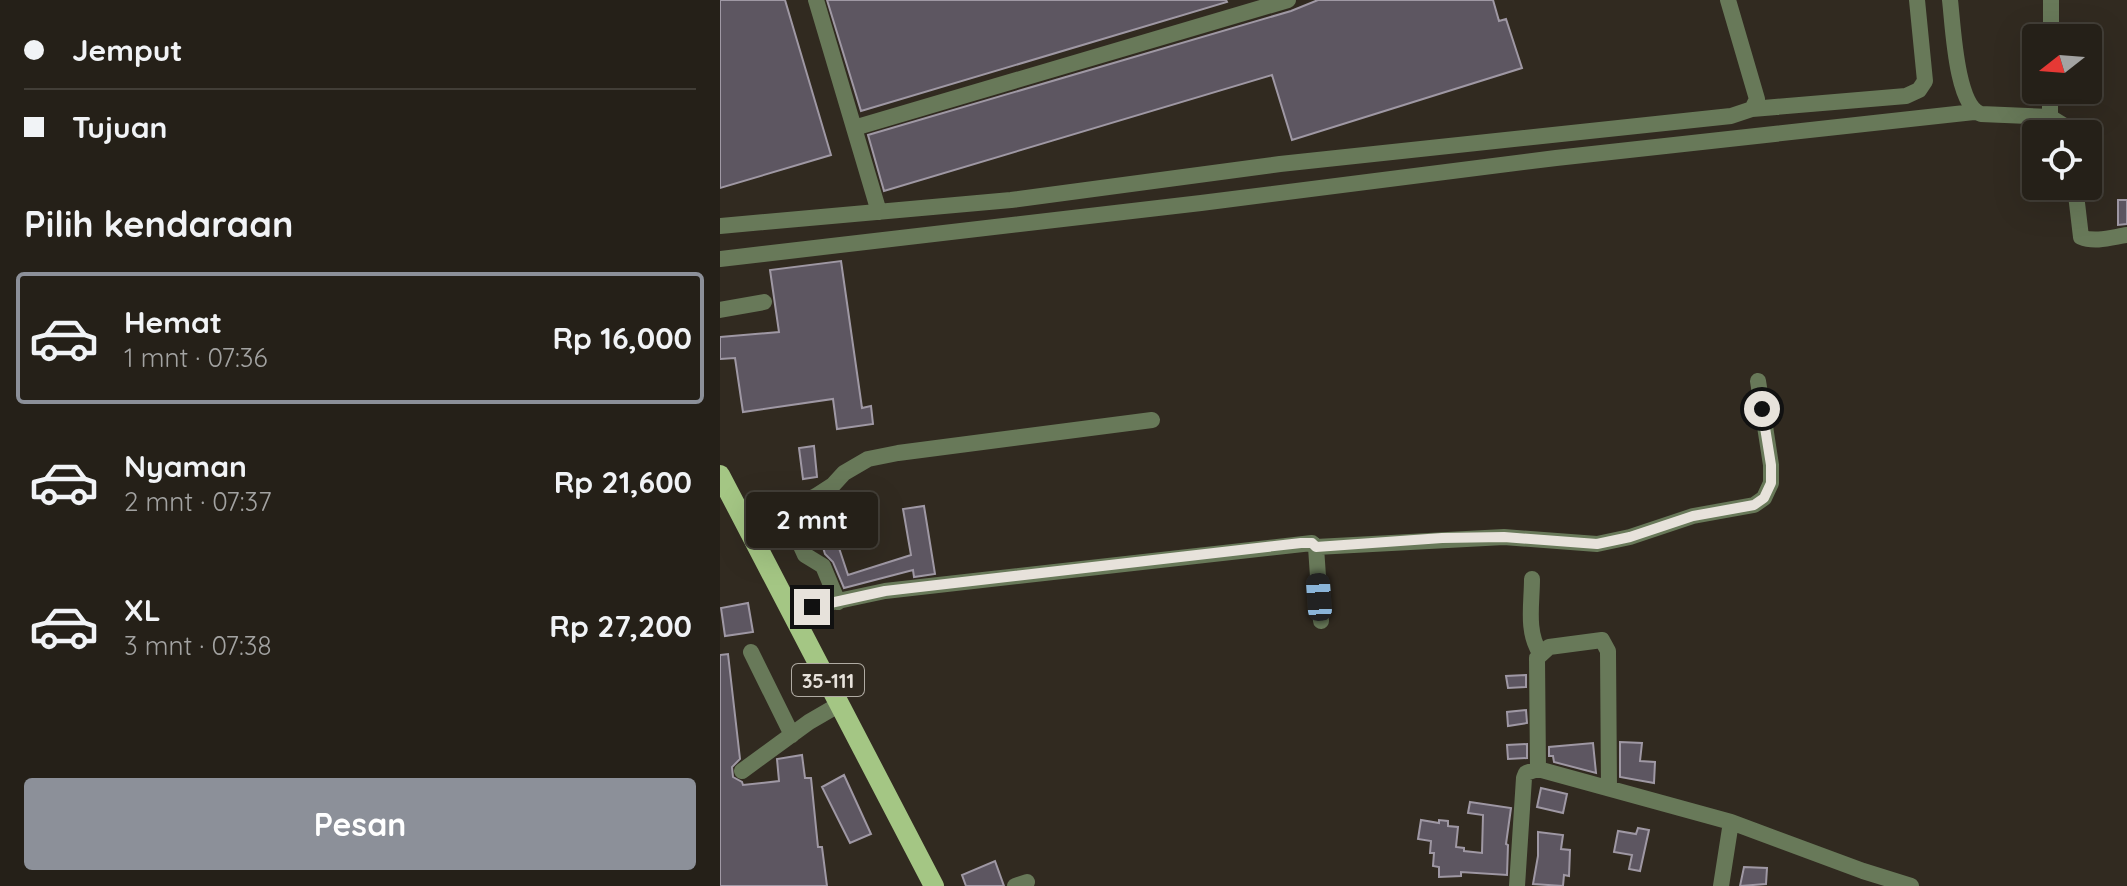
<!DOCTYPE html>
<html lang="id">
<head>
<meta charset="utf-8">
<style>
	body { margin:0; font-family:Quicksand,sans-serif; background:#312d25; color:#f1f3f6; height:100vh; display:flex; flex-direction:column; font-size:30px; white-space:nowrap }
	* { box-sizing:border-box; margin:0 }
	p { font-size:26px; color:#a3a3a2 }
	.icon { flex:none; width:44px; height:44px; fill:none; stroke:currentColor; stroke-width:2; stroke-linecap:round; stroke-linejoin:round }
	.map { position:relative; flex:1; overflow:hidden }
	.drawer { display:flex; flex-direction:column; background:#252018; width:720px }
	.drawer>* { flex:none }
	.guide { display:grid; align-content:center; height:176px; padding:0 24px; background:#252018 }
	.needle { width:52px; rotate:253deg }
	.fabs { position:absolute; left:1302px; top:24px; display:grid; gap:16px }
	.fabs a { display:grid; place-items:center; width:80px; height:80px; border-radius:8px; background:#252018; box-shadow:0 8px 32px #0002,0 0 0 2px #423e37; font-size:40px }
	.end { position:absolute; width:36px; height:36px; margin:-18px; border:10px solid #e7e2db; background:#111; box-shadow:0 0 0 4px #111 }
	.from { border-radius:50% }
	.bubble { position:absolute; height:56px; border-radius:8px; background:#252018; box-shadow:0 8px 32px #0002,0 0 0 2px #423e37; font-size:26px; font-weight:700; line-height:56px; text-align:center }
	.car { position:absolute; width:24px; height:48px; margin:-24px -12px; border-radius:10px; box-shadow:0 0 6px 2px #0007; background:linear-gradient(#222 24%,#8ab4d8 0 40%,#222 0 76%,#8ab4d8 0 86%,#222 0) }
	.guide b { display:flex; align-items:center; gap:28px; height:76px; font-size:30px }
	.guide b+b { border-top:2px solid #423e37 }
	.guide i { width:20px; height:20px; background:#f1f3f6 }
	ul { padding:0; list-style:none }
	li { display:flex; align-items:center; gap:24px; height:132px; margin:0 16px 12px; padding:0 8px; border:4px solid transparent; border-radius:8px }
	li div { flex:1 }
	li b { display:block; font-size:30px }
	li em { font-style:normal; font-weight:700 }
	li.current { border-color:#8c9099 }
	li>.icon { width:72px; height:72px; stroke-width:1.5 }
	h2 { padding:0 24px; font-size:36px; line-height:96px }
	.action { display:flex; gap:16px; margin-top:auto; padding:16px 24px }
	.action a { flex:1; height:92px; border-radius:8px; background:#8c9099; color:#fff; font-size:32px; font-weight:700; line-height:92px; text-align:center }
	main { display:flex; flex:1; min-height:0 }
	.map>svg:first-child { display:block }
</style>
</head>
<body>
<main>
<section class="drawer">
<div class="guide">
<b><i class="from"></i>Jemput</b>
<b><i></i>Tujuan</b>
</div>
<h2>Pilih kendaraan</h2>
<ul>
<li class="current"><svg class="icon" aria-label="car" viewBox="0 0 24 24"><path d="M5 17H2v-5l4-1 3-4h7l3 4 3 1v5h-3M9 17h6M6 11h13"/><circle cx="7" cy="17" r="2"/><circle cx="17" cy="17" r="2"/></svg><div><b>Hemat</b><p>1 mnt · 07:36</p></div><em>Rp 16,000</em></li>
<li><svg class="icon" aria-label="car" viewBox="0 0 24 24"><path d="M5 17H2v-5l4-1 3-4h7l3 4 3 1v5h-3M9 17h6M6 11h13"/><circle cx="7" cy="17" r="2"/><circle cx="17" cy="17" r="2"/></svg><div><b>Nyaman</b><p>2 mnt · 07:37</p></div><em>Rp 21,600</em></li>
<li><svg class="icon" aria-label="car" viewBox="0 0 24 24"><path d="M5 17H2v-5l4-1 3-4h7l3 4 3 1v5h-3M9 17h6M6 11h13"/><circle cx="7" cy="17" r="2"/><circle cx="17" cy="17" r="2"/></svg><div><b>XL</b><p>3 mnt · 07:38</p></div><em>Rp 27,200</em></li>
</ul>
<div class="action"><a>Pesan</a></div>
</section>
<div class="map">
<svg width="1407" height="886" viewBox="0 0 1407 886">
	<rect width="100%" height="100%" fill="#312a20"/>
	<path fill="#5d5661" stroke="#9f98a4" stroke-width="2" d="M0,0h65l46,155 -111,33z
		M107,0h399l1,2 -366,109z
		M598,0h175l6,21 7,-2 16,49 -230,72 -20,-65 -388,116 -16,-56 423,-124z
		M1398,200h9v24l-9,1z
		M121,261l21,147 9,-2 2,18 -36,5 -4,-30 -90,13 -8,-54 -15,1v-22l59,-5 -9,-62z
		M94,446l3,31 -14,2 -4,-31z
		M204,506l11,68 -21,3 -1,-7 -69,18 -11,-26 -8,-8 -6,-20 14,-4 15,45 63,-20 -8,-46z
		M88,512l11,21 -10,5 -9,-22z
		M28,603l5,29 -28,4 -4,-28z
		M8,654l12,105 -8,8 1,10 9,5 1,3 36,-4 -2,-22 25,-4 3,23h6l7,69h4l5,39h-107v-231z
		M806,675v12l-18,1 -2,-12z
		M806,710l1,13 -19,3 -1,-14z
		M900,742l22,1 -2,18 15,1 -1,21 -34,-6z
		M873,743l3,30 -42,-11 -1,-6h-4v-9z
		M807,744v14l-19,1 -1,-14z
		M124,775l27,59 -21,9 -28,-56z
		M821,788l26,6 -4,19 -26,-6z
		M750,802l41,6 -5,36 2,1 -1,30 -46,-3v4l-22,1v-10l-6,-1 1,-13h-4l1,-12 -13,-2 3,-19 18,3v-3l9,1v5l10,1 -2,20 8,1v3l18,2 1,-38 -15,-2z
		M918,828l11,2 -9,41 -11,-2 3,-14 -18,-3 4,-21 18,3z
		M818,832l25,3 -2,14 9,1 -1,26 -5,-1 -1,11 -30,-2 5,-28z
		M275,861l9,25h-38l-4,-11z
		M1024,867l23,1 -1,16 -26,2z"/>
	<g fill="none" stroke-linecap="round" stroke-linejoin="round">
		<path stroke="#687959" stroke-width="16" d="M96,0l63,212
			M1230,0c3,25 6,106 31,114l69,3
			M1331,0v38
			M1330,90v27l13,8 6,9
			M1032,109l154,-13 13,-6 6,-9 -8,-81
			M134,128l434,-128
			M1355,186l6,51c14,6 32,0 46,-2
			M0,226l291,-26 269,-36 451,-48 21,-7 5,-10 -29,-99
			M0,259l481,-56 355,-45 418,-46
			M0,310l44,-8
			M596,547l188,-10 93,7 33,-7 63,-21 61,-11 10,-7 7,-15v-18l-13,-84
			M812,579c0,25 -6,52 8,74
			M118,602l-15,-36 -18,-11 -18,-40 5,-7 24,-12 17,-11 11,-12 24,-14 30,-6 254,-33
			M71,611l94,-20 427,-48 4,4 5,74
			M31,652l41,83
			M818,769l-1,-111 12,-11 53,-7 6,11 1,137
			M22,771l67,-49 31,-18
			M295,886l12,-4
			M797,886l7,-108 2,-5 12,-4 193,53
			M1001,886l10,-64 132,49 48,15"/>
		<path stroke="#a4c684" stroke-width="20" d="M0,475l214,411"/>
	</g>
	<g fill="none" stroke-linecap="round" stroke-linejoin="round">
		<path stroke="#e7e2db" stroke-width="10" d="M92,607l73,-16 416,-48h11l4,4 126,-9 62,-1 93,7 33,-7 63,-21 61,-11 10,-7 7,-15v-18l-9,-56"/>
	</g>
	<g text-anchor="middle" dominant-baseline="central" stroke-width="6" stroke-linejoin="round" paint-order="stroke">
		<rect fill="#312a20" stroke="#b0aba3" stroke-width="2" x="72" y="664" width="72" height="32" rx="6"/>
		<g font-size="20" font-weight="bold" fill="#e7e2db">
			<text x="108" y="680">35-111</text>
		</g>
	</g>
</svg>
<div class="fabs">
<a><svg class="needle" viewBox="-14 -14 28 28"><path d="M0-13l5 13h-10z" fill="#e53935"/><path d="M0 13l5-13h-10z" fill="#a3a3a2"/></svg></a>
<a><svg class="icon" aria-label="locate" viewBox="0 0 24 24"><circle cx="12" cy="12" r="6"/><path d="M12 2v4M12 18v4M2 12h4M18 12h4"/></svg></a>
</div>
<i class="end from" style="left:1042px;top:409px"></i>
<i class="end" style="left:92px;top:607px"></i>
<div class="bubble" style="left:26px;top:492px;width:132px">2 mnt</div>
<i class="car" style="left:599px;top:597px;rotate:356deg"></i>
</div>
</main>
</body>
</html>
